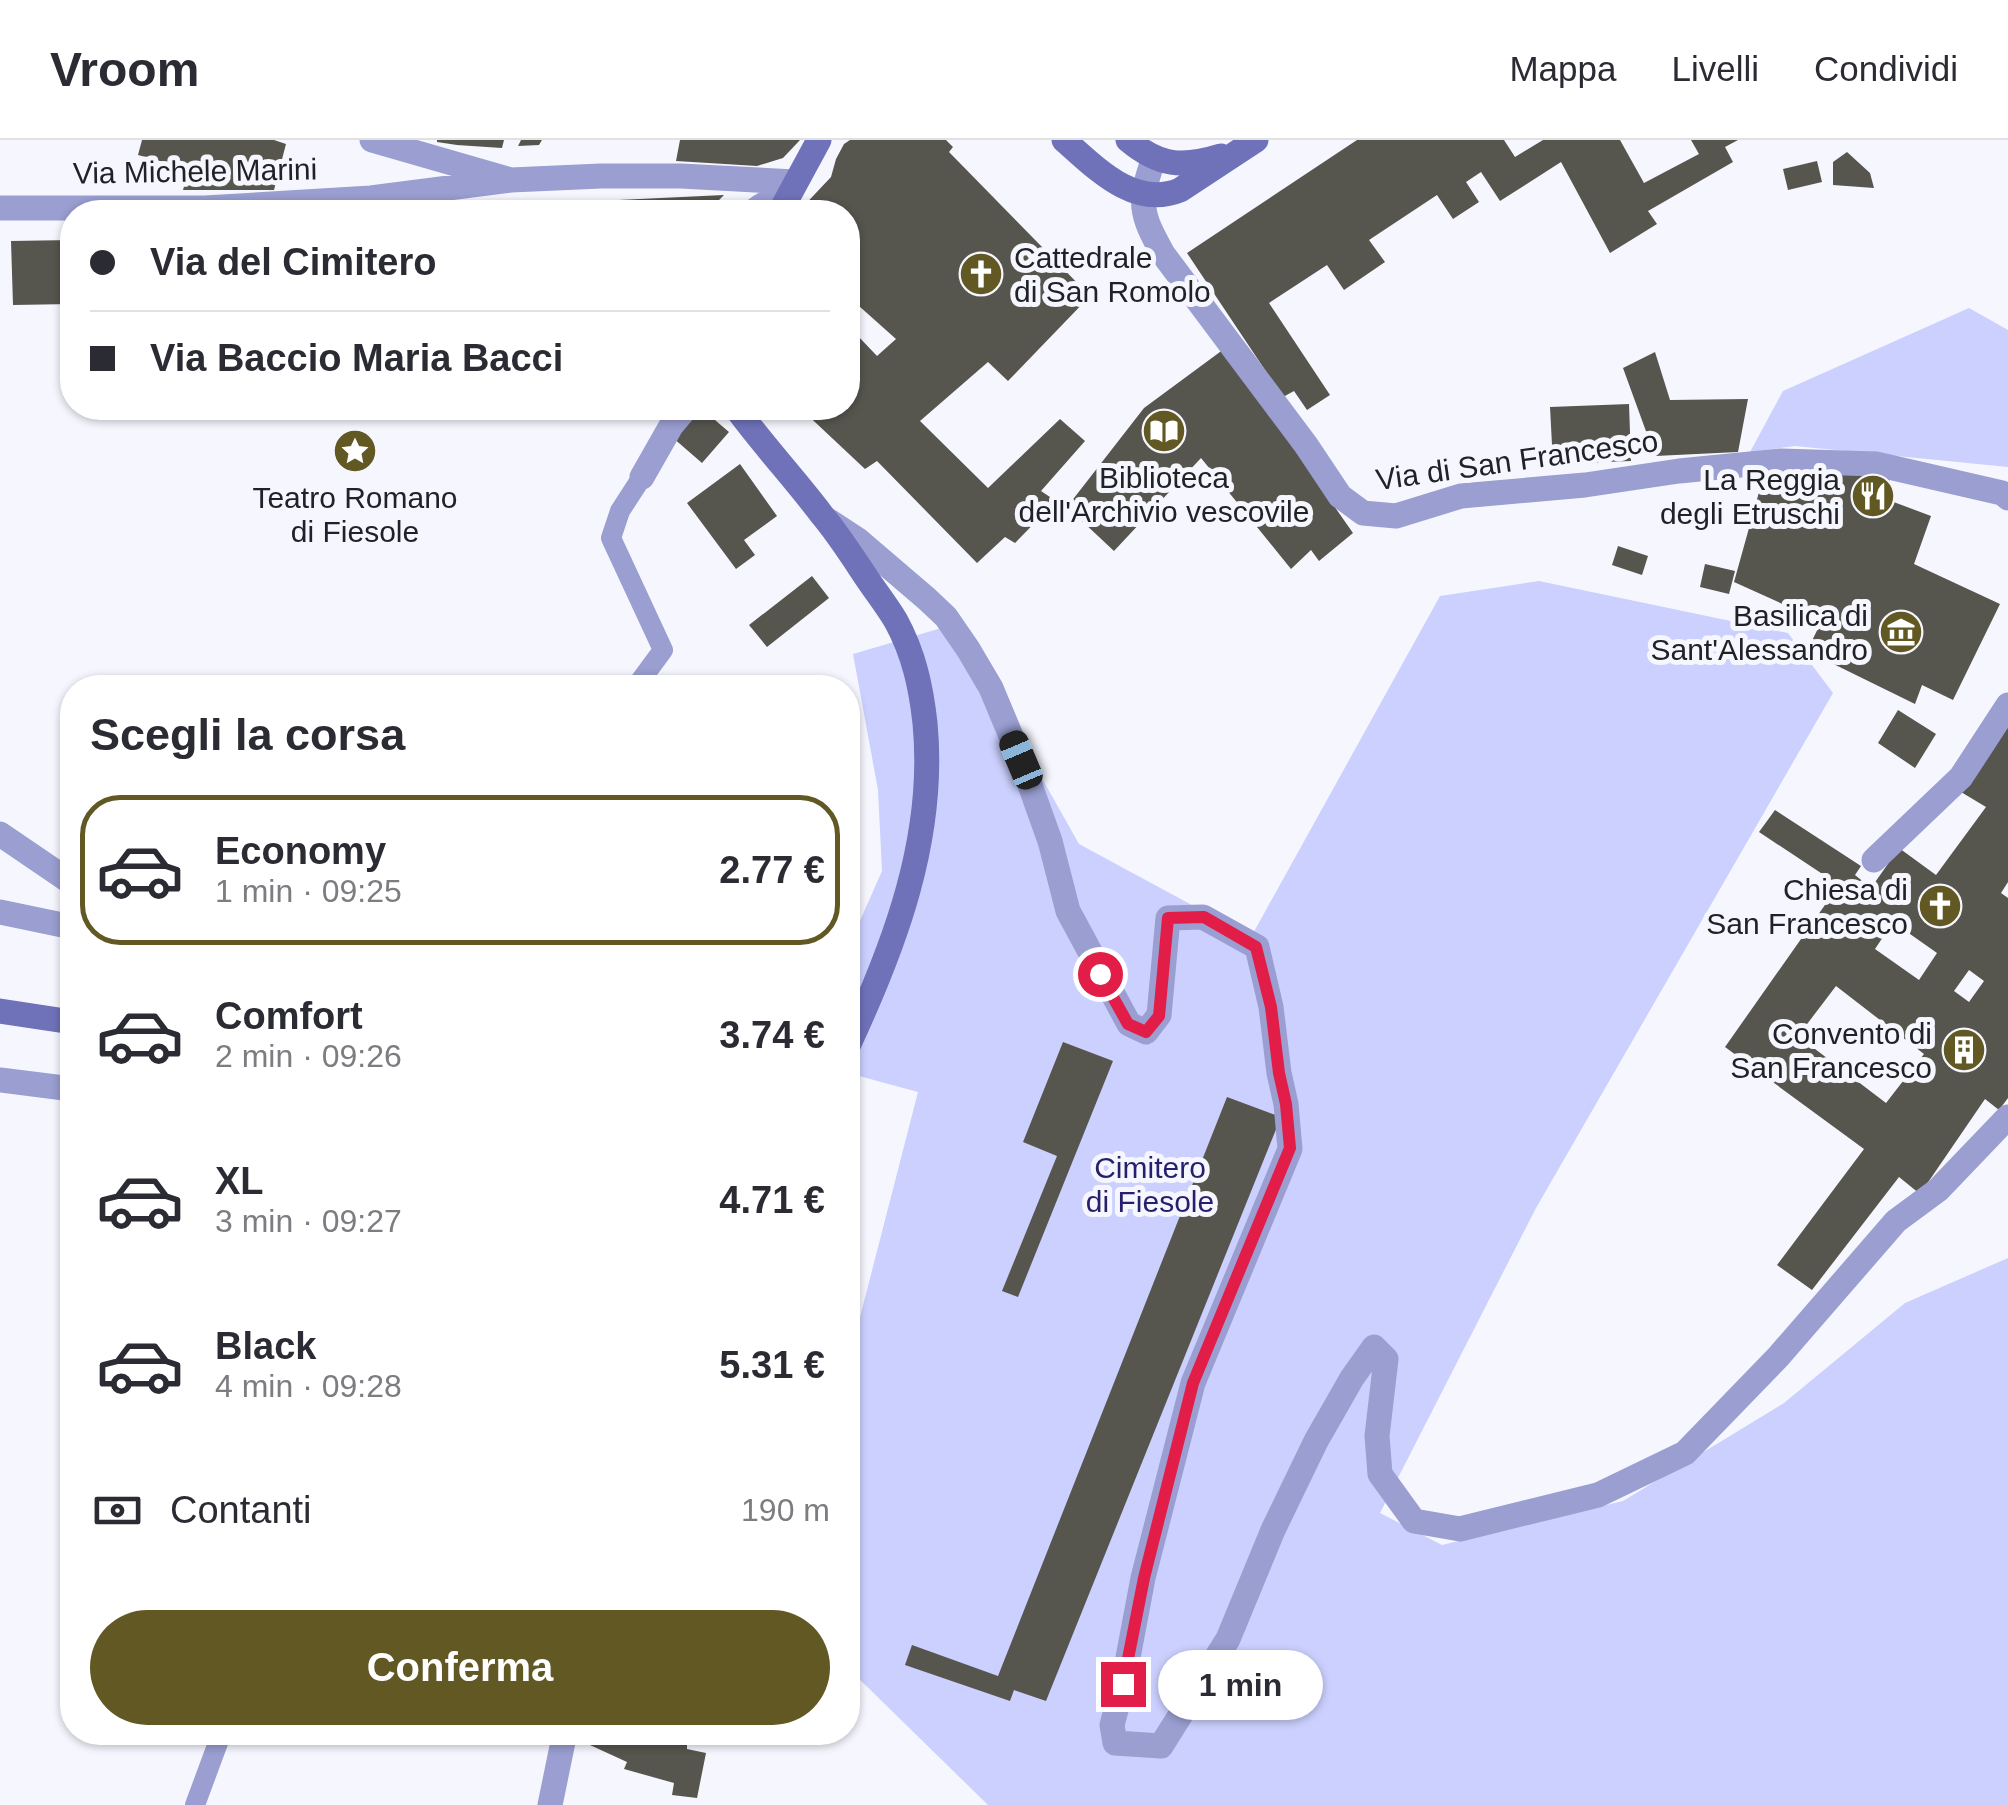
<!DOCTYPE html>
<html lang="it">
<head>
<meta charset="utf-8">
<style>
	body { margin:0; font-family:Arial,sans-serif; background:#f2f2f3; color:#2b2b33; height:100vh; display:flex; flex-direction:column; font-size:38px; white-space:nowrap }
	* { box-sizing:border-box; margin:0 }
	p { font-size:32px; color:#7c7c81 }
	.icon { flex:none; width:55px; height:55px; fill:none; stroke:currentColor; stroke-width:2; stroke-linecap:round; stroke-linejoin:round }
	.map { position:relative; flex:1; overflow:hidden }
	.side { position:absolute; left:60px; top:535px; width:800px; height:1070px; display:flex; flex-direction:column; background:#fff; border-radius:40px; box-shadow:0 2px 8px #0004 }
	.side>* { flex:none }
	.top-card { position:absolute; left:60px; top:60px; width:800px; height:220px; border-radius:40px; box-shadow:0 2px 8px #0004; display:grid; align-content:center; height:220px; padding:0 30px; background:#fff }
	.end { position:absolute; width:45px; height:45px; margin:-22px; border:12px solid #e11d48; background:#fff; box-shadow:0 0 0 5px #fff }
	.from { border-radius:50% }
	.bubble { position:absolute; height:70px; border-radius:35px; background:#fff; box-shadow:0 2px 8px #0004; font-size:32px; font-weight:700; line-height:70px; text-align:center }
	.car { position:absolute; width:30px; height:60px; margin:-30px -15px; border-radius:12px; box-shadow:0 0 8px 2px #0007; background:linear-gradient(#222 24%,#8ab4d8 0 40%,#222 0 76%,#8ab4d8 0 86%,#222 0) }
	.top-card b { display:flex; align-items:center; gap:35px; height:95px; font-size:38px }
	.top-card b+b { border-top:2px solid #e1e1e2 }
	.top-card i { width:25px; height:25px; background:#2b2b33 }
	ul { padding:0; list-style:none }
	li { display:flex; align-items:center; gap:30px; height:150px; margin:0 20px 15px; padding:0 10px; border:5px solid transparent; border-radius:40px }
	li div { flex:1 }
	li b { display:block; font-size:38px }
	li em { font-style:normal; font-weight:700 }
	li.selected { border-color:#615824 }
	li>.icon { width:90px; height:90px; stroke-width:1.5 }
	h2 { padding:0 30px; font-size:45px; line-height:120px }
	.pay { display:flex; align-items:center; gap:25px; height:110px; padding:0 30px; font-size:38px }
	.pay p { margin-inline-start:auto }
	.button { display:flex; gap:20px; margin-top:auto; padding:20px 30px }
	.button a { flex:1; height:115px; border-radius:60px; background:#615824; color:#fff; font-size:40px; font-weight:700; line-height:115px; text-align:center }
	header { display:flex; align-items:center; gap:60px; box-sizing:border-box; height:140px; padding:0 50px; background:#fff; border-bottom:2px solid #e1e1e2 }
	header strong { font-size:48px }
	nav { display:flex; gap:55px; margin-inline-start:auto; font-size:35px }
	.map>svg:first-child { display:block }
</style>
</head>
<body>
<header>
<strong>Vroom</strong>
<nav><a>Mappa</a><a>Livelli</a><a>Condividi</a></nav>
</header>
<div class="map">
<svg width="2008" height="1665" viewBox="0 0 2008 1665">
	<rect width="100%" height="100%" fill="#f6f7fe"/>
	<path fill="#cbd0fe" d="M1969,168l39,22v137l-213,-21 -45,6 33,-61z
		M1539,441l249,52 45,60 -297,515 -156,305 62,32 181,-44 161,-98 121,-100 103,-45v547h-1020l-140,-137v-311l2,-1 68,-264 -70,-19v-125l34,-77 -4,-81 -25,-136 102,-30 124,220 172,93 189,-341z"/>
	<path fill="#56554e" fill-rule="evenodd" d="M142,0h132l12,4 -12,46h-91l6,-21 -51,-14z
		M437,0h67l-2,8 -45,-3 -20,-3z
		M521,0h21l-3,5 -21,1z
		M680,0h120l-17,18 -26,8 -81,-5z
		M850,0h96l7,7 -4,5 141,144 -82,85 -20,-19 -68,59 68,67 72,-69 25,22 -44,50 15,10 -41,42 -10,-6 -28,26 -100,-102 -12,8 -65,-61h48v-61l9,-12 20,21 19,-17 -37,-33 -7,6 -4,-5v-95h-50l33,-35 5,-18 8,-15z
		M1357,0h147l11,17 28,-17h77l24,43 55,-29 -8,-14h47l-13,7 8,15 -85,49 9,13 -47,29 -49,-91 -61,39 -19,-29 -15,10 13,20 -26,17 -16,-24 -68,45 16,22 -41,28 -17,-25 -58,38 61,92 -23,15 -13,-19 -11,6 -96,-144z
		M1847,12l23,21 4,15 -41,-3v-23z
		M1817,21l5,21 -34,8 -5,-21z
		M724,55l-15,15 3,2h-148l-9,-9z
		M486,62l13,10h-84v-2z
		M72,100v64l-59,1 -2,-64z
		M1224,209l129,184 -34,28 -8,-11 -20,19 -90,-111 -87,93 -47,-44 77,-99z
		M1655,212l15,48 78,-1 -10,53 -83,4 -32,-88z
		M1629,264l2,57 -78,3 -3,-57z
		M697,268h4l28,24 -27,31 -30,-26z
		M740,324l37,52 -33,24 11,15 -19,14 -49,-66z
		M1766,327l125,9 -8,22 48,18 -17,48 86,40 -47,96 -31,-15 -7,19 -108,-53 19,-39 -6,9 -86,-39z
		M1618,406l30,10 -6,19 -30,-10z
		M1705,424l30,7 -6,23 -29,-7z
		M812,436l17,22 -62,49 -18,-22z
		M1898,570l38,24 -21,34 -37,-25z
		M2008,581v161l-7,11 7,5v200l-9,12 -14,-11 -65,95 -21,-17 -87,113 -35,-25 87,-116 -139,-102 114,-162 -80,-53 16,-22 86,56 -6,9 16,13 28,-40 37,27 50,-68 -25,-15zM1893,782l44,31 -18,27 -44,-31zM1969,830l15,11 -15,21 -15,-11zM1836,846l88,68 -38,49 -88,-67z
		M1063,902l50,19 -95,236 -16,-6 55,-135 -34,-14z
		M1227,957l54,20 -235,584 -32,-11 -4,11 -105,-36 7,-20 86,31z
		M581,1592h106v17l19,4 -9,45 -25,-3 2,-12 -50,-14 3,-7 -48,-22z"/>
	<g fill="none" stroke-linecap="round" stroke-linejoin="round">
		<path stroke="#9a9ed0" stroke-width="20" d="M749,72c13,-11 19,-16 36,-9
			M635,548l28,-38 -52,-112 9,-27 22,-34
			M195,1665l27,-73"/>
		<path stroke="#9a9ed0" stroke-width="25" d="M372,0l139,40 90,-4h80l114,6
			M1154,18c-16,45 -14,55 9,96l143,191 34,51 23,17 33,3 65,-20 124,-11 94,-14 102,-10 95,3 126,29 6,5
			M0,68h205l166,-10 140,-18
			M642,337l29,-51 15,-18
			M829,381l29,19 69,59 19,18 22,32 23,39 30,72 29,81 18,70 61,113 17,8 13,-17 9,-97 35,-1 54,30 14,60 8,66 7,31 4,45 -97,234 -50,195 -20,106 -11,41 3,18 46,3 67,-107 45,-109 43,-89 36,-63 22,-31 12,12 -9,77 3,38 34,47 46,8 138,-34 87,-42 93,-96 118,-136 42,-31 70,-73
			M0,694l72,49
			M1874,720l87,-83 47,-72
			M0,772l72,15
			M0,940l72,9
			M550,1665l15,-73"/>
		<path stroke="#6f72b9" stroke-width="25" d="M1064,0c32,28 70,69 116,50l76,-50
			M1128,0c31,26 54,28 93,16
			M780,72l39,-72
			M736,268c27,37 58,70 86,107 16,19 30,41 44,62 10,15 21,29 30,44 18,33 25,66 29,102 11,114 -30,222 -77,323
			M0,871l72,11"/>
	</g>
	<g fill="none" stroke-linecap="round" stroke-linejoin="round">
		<path stroke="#e11d48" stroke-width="12" d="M1100,834l28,50 18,8 13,-16 9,-98 36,-1 52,30 15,60 8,66 7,31 4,44 -97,235 -49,195 -21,106"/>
	</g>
	<defs>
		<g id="church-disc" transform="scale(2.25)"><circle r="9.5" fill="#615824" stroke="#f6f7fe"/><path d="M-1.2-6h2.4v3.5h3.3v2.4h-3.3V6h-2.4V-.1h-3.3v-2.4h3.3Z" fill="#fff"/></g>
		<g id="library-disc" transform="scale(2.25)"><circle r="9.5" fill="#615824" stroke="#f6f7fe"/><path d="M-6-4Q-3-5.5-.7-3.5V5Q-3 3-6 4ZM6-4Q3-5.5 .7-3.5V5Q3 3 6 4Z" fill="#fff"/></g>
		<g id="sight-disc" transform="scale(2.25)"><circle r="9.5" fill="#615824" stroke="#f6f7fe"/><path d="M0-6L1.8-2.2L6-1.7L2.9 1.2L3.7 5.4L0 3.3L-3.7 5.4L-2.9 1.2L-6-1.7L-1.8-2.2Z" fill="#fff"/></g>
		<g id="restaurant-disc" transform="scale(2.25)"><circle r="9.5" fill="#615824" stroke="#f6f7fe"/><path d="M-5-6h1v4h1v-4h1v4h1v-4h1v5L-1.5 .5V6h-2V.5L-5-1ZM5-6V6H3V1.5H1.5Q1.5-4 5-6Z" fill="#fff"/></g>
		<g id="museum-disc" transform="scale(2.25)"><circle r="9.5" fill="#615824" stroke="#f6f7fe"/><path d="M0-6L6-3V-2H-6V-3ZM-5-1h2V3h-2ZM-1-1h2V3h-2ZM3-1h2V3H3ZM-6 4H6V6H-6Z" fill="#fff"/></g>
		<g id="building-disc" transform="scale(2.25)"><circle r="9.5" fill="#615824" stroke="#f6f7fe"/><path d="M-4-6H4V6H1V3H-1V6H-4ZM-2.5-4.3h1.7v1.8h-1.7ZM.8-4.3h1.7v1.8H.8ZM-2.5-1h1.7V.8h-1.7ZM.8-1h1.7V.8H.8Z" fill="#fff"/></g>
	</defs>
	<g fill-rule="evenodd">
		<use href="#church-disc" x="981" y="134"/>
		<use href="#library-disc" x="1164" y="291"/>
		<use href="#sight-disc" x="355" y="311"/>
		<use href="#restaurant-disc" x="1873" y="356"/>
		<use href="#museum-disc" x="1901" y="492"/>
		<use href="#church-disc" x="1940" y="766"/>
		<use href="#building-disc" x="1964" y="910"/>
	</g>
	<g text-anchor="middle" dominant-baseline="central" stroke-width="10" stroke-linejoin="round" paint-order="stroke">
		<g font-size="30" fill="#212225" stroke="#f6f7fe">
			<text transform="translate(195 31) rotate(-1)">Via Michele Marini</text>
			<text transform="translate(1517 320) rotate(-8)">Via di San Francesco</text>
		</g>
		<g font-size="30" fill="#212225" stroke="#f6f7fe" text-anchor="end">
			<text x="1014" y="117" text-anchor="start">Cattedrale<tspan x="1014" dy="34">di San Romolo</tspan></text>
			<text x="1164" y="337" text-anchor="middle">Biblioteca<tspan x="1164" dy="34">dell'Archivio vescovile</tspan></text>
			<text x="1840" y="339">La Reggia<tspan x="1840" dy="34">degli Etruschi</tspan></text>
			<text x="355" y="357" text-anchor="middle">Teatro Romano<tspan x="355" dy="34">di Fiesole</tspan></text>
			<text x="1868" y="475">Basilica di<tspan x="1868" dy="34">Sant'Alessandro</tspan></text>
			<text x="1908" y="749">Chiesa di<tspan x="1908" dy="34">San Francesco</tspan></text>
			<text x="1932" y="893">Convento di<tspan x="1932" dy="34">San Francesco</tspan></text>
		</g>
		<g font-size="30" fill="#271f6d" stroke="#f6f7fe">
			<text x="1150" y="1027">Cimitero<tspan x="1150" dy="34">di Fiesole</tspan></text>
		</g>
	</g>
</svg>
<i class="end from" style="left:1100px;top:834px"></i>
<i class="end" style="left:1123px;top:1544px"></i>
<div class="bubble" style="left:1158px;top:1510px;width:165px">1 min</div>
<i class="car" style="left:1021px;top:620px;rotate:337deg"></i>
<div class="top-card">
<b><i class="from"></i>Via del Cimitero</b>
<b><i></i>Via Baccio Maria Bacci</b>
</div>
<section class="side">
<h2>Scegli la corsa</h2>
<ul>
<li class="selected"><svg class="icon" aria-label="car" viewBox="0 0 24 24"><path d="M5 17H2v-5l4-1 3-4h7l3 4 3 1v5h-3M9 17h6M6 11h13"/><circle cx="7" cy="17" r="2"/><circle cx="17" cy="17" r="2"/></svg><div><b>Economy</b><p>1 min · 09:25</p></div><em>2.77 €</em></li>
<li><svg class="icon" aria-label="car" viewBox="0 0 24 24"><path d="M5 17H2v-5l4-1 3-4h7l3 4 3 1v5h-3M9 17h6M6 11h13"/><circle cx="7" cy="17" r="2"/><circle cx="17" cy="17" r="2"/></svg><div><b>Comfort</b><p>2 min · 09:26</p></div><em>3.74 €</em></li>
<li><svg class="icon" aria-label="car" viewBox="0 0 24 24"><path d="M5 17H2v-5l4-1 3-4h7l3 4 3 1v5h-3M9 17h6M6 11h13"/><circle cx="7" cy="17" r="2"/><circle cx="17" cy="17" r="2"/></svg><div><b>XL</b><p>3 min · 09:27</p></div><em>4.71 €</em></li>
<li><svg class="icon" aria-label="car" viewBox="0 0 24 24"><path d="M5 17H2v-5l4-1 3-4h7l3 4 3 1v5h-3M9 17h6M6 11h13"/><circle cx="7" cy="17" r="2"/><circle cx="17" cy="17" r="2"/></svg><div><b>Black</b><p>4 min · 09:28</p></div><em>5.31 €</em></li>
</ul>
<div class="pay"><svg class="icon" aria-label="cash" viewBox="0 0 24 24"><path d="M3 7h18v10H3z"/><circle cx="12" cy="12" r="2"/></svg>Contanti<p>190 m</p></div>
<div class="button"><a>Conferma</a></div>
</section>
</div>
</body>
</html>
